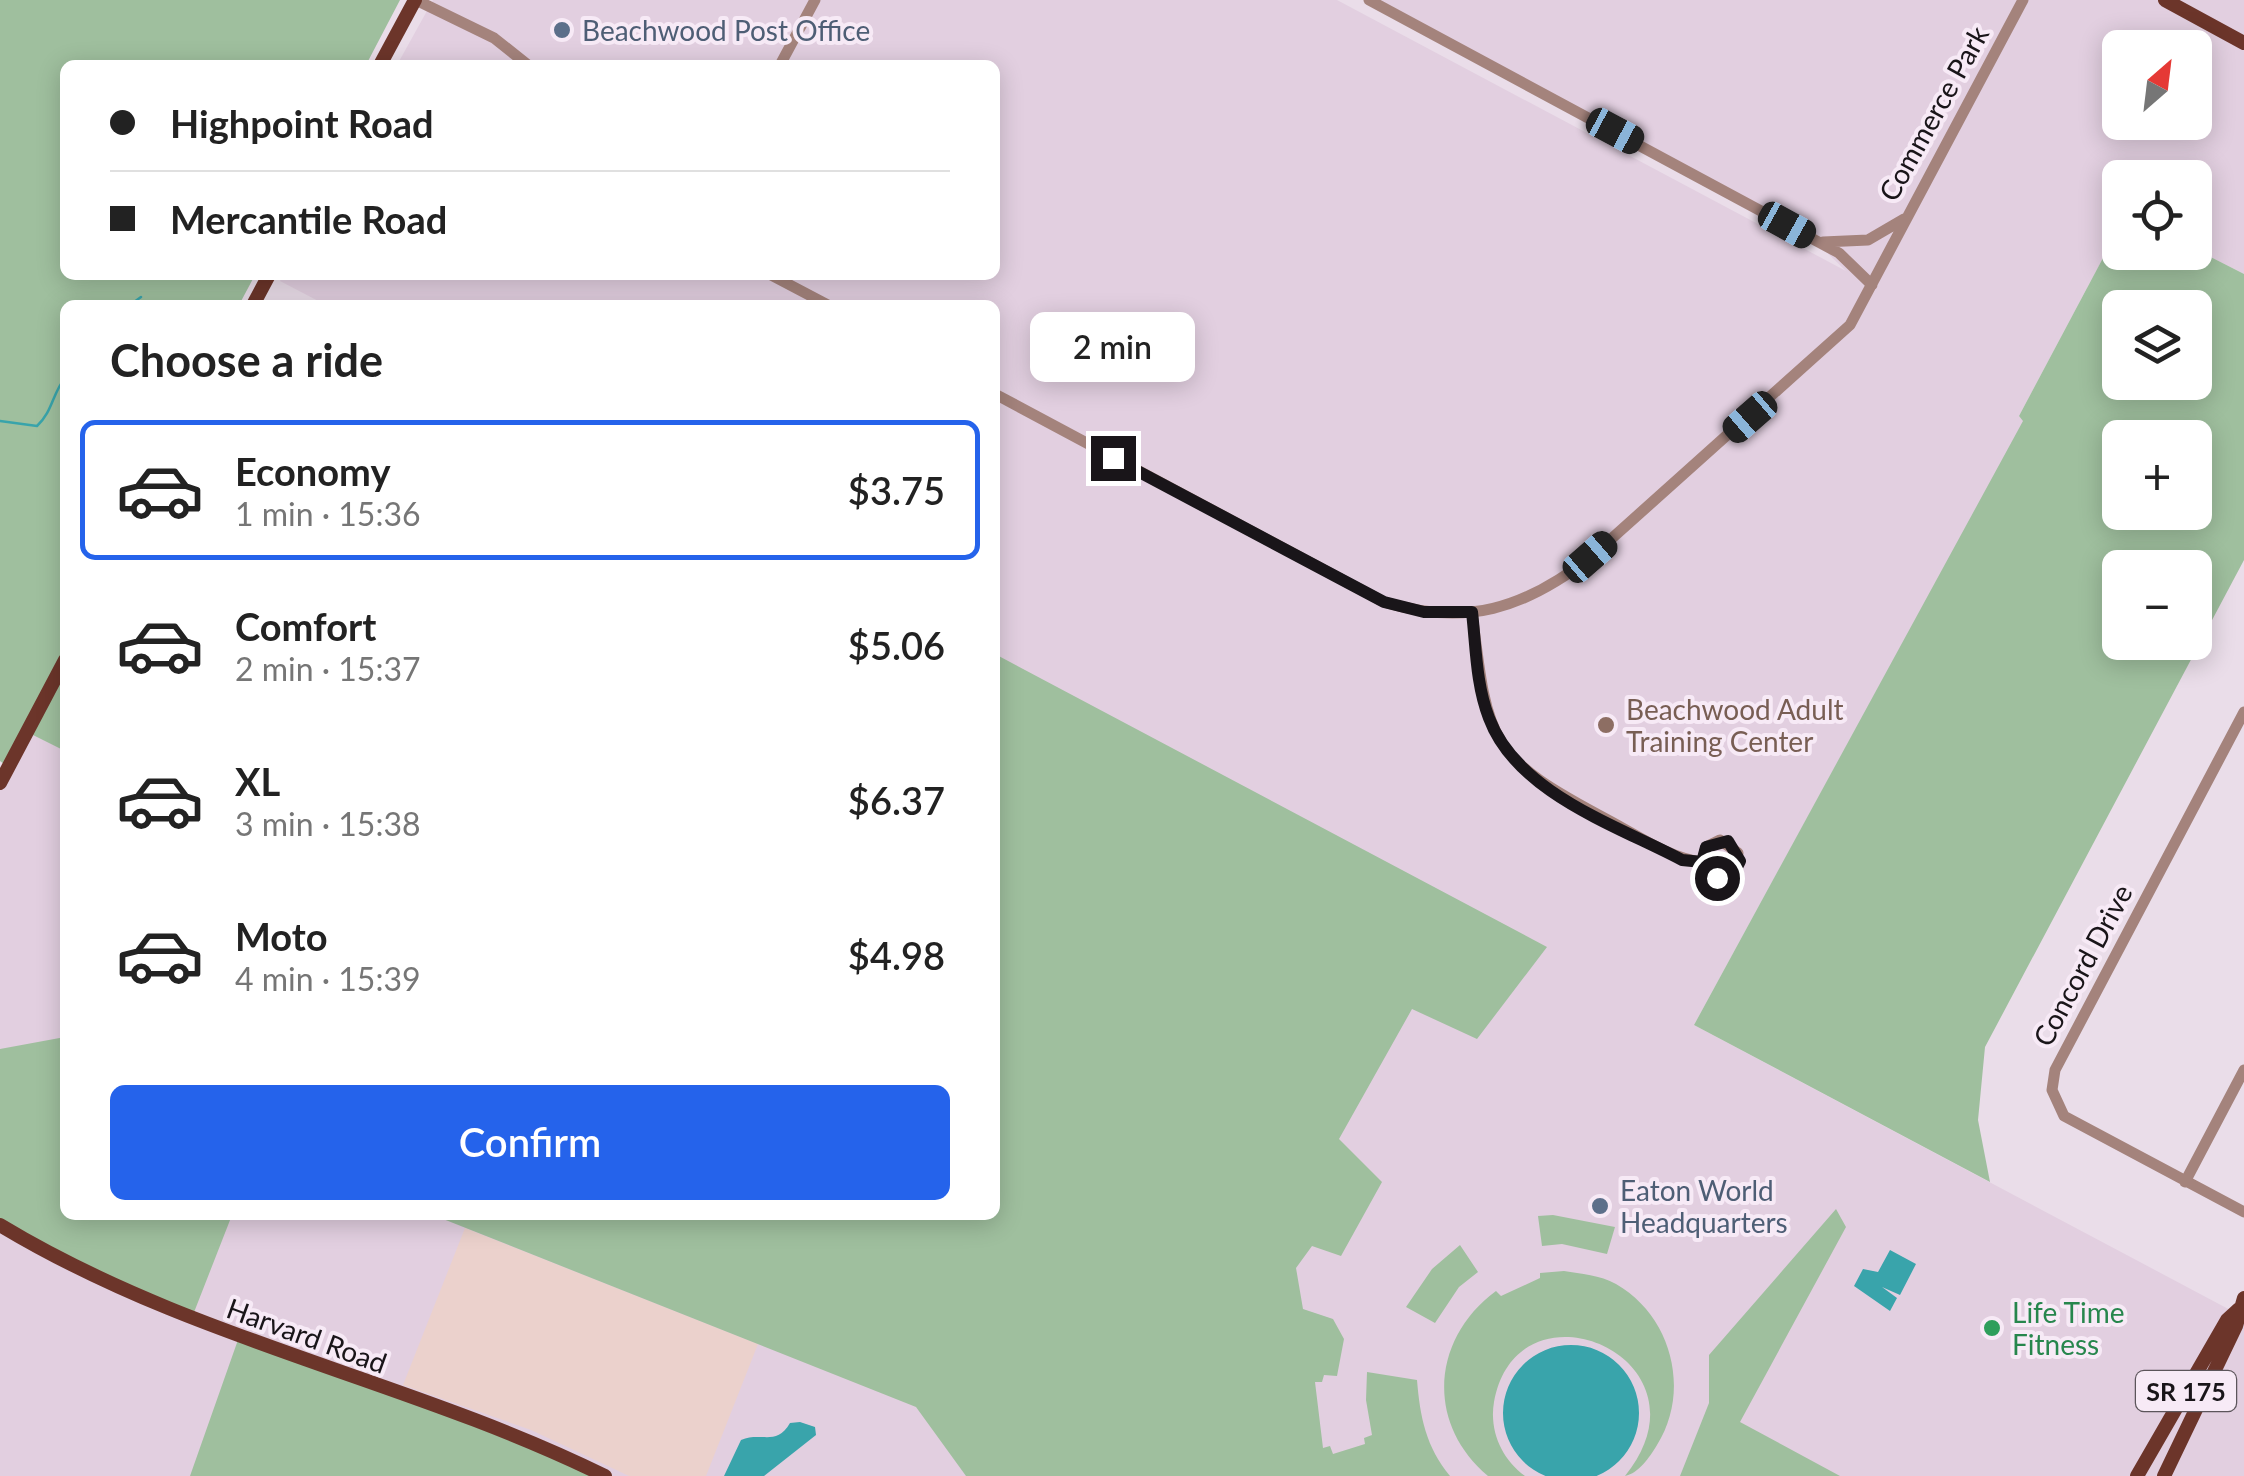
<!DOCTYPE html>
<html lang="en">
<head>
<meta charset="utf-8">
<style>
	body { margin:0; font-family:Lato,sans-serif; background:#f6f6f6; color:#222; height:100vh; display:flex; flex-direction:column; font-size:38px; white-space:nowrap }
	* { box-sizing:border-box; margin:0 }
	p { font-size:32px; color:#767676 }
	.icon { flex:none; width:55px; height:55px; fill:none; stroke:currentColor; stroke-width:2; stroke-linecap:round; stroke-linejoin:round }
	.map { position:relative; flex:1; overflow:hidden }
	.details { position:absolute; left:60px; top:300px; width:940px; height:920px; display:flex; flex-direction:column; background:#fff; border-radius:15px; box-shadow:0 5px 25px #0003 }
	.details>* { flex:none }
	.guide { position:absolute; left:60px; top:60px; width:940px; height:220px; border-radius:15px; box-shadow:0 5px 25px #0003; display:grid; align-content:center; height:220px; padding:0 50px; background:#fff }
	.needle { width:65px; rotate:28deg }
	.tools { position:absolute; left:2102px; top:30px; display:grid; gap:20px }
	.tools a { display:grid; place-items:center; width:110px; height:110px; border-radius:15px; background:#fff; box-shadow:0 5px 25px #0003; font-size:50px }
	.end { position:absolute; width:45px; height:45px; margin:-22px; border:12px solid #191519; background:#fff; box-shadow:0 0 0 5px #fff }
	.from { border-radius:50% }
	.bubble { position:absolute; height:70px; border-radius:15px; background:#fff; box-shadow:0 5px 25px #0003; font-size:32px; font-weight:600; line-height:70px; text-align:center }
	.car { position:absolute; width:30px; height:60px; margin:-30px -15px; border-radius:12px; box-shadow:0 0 8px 2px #0007; background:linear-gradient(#222 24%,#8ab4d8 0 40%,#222 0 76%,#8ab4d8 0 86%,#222 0) }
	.guide b { display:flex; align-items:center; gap:35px; height:95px; font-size:38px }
	.guide b+b { border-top:2px solid #e0e0e0 }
	.guide i { width:25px; height:25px; background:#222 }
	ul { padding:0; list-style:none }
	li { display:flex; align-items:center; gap:30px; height:140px; margin:0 20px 15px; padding:0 30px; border:5px solid transparent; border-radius:15px }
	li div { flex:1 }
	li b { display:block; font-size:38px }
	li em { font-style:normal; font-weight:600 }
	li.selected { border-color:#2563eb }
	li>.icon { width:90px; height:90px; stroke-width:1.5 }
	h2 { padding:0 50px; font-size:45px; line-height:120px }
	.action { display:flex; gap:20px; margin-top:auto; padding:20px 50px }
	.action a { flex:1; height:115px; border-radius:15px; background:#2563eb; color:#fff; font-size:40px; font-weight:600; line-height:115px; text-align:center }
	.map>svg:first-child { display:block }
</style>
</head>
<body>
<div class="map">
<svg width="2244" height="1476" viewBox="0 0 2244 1476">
	<rect width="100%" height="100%" fill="#eadde9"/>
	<path fill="#e2cfe0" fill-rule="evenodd" d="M433,0h904l509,271 -32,-31 -446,-240h876v274l-49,-25v-71h-75v48l-101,190 5,5 -330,604 540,287 10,-14v178h-2244v-693l65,-124v556h930v-910h-669l-46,-24 3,-6h712v-210h-598zM2120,48h75v74h-75z"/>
	<path fill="#ebd1cc" d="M465,1228l293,116 -52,132h-77l-98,-46 -128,-45z"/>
	<path fill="#9fbf9e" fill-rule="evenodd" d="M0,0h400l-34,65h-301v210h190l-16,30h-174v446l-38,-19 -19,35 -8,-6z
		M2120,226v26h75v-3l49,25v286l-259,487 -7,73 12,62 -296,-157 329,-604 -4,-5zM2120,308h75v74h-75zM2120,438h75v74h-75zM2120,568h75v74h-75z
		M995,654l552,293 -70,92 -65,-30 -73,130 43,43 -41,74 -29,-10 -16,22 7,41 30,10 11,20 -7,37 -13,-1 -2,7h-7l8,66 7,-2 3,8 32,-10 -1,-6 8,-3 -6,-35 1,-28 50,8c3,37 9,67 33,96h-484l-50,-69 -483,-192h562z
		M65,1037v178h167l-41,105 -191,-95v-176z
		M1836,1209l10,18 -106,195 100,54h-160l29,-73v-48z
		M1553,1215l62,12 -8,27 -45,-10 -20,2 -4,-30z
		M1460,1245l18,27 -19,15 -24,36 -29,-16 26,-38z
		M1564,1271c17,3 36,4 52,13 56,32 75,107 41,161 -8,13 -18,28 -32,31 95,-118 -108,-204 -131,-74 -5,29 8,57 31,74h-37c-64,-54 -55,-139 8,-185l5,5 39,-18v-5z
		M239,1337l366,139h-415z"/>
	<path fill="#39a4ab" d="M1890,1250l26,14 -16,31 -18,-8 15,11 -7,13 -36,-25 9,-17 15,3z
		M1503 1413a68 68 0 1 1 136 0a68 68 0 1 1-136 0Z
		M800,1422l15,5 1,8 -52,41h-40l17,-36c20,-9 35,7 49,-17z"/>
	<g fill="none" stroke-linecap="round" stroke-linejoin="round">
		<path stroke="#39a4ab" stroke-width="2.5" d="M130,305l11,-8
			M0,421l37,5c16,-15 15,-32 28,-48"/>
		<path stroke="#a4837c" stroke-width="11" d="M416,0l78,38 34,27
			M1369,0l470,253 33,32
			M780,65l35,-65
			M1823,242l45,-2 36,-21
			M771,275l57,30
			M995,394l389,208c82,25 140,7 207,-45l259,-232 173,-325
			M1472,612c16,133 17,145 138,209 30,16 59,37 92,41l8,13 13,3 11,-5 4,-20 -18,-13 -14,7 -4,15
			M2244,712l-189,358 -3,20 12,26 180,96
			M2185,1182l59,-112"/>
		<path stroke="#6c352a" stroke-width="14" d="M2165,0l79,43
			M380,65l35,-65
			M253,305l16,-30
			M0,783l65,-123
			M0,1225c192,116 408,154 605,251
			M2137,1476l90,-156 12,-11
			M2164,1476l72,-150 8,-28"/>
	</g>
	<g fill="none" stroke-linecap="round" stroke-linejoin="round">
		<path stroke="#191519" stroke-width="12" d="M1113,458l271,144 40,10h48c4,35 4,73 17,106 28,75 127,107 193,142l20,2 4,-15 22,-6 12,20 -6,12 -17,5"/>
	</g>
	<g fill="#5c6f8a" stroke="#f7eaf6" stroke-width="4">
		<circle cx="562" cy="30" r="10"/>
		<circle cx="1600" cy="1206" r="10"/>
	</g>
	<circle fill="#8d6e63" stroke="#f7eaf6" stroke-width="4" cx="1606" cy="725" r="10"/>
	<circle fill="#2e9e5b" stroke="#f7eaf6" stroke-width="4" cx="1992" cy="1328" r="10"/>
	<g text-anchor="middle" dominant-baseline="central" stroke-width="8" stroke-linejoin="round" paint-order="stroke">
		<rect fill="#f7eaf6" stroke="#5c555b" stroke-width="2.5" x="2136" y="1371" width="100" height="40" rx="8"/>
		<g font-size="25" font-weight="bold" fill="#191519">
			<text x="2186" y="1391">SR 175</text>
		</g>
		<g font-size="28" fill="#4e5e75" stroke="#f7eaf6" text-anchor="start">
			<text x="582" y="30">Beachwood Post Office</text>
			<text x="1620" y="1190">Eaton World<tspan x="1620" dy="32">Headquarters</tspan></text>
		</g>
		<g font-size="28" fill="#191519" stroke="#f7eaf6">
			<text transform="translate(1933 113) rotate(-61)">Commerce Park</text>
			<text transform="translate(2082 965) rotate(-62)">Concord Drive</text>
			<text transform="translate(307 1335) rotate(20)">Harvard Road</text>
		</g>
		<g font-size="28" fill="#785e54" stroke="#f7eaf6" text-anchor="start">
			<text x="1626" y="709">Beachwood Adult<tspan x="1626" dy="32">Training Center</tspan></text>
		</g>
		<g font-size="28" fill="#27864d" stroke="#f7eaf6" text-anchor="start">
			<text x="2012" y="1312">Life Time<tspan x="2012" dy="32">Fitness</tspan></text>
		</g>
	</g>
</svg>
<div class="tools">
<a><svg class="needle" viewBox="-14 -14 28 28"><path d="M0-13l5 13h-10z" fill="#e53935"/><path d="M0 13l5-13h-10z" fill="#767676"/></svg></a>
<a><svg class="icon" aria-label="locate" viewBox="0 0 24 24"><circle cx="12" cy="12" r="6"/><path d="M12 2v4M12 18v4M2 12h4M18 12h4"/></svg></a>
<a><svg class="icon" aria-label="layers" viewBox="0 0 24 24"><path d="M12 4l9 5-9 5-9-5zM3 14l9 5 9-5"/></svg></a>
<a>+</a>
<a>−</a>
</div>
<i class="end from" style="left:1717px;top:878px"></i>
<i class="end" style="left:1113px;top:458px"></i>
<div class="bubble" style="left:1030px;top:312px;width:165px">2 min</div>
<i class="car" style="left:1615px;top:131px;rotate:118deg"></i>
<i class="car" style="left:1787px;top:225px;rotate:119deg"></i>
<i class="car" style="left:1750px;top:417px;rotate:229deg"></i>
<i class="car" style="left:1590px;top:557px;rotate:49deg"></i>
<div class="guide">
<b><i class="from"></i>Highpoint Road</b>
<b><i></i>Mercantile Road</b>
</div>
<section class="details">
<h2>Choose a ride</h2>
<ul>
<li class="selected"><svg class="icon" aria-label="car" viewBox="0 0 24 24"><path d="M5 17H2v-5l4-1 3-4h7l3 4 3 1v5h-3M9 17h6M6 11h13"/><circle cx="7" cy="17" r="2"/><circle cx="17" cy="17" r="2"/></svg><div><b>Economy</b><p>1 min · 15:36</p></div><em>$3.75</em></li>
<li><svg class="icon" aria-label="car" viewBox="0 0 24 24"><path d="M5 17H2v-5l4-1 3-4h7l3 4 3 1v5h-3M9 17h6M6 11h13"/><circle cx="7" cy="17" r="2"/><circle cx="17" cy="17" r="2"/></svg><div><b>Comfort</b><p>2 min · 15:37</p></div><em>$5.06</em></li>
<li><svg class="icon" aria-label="car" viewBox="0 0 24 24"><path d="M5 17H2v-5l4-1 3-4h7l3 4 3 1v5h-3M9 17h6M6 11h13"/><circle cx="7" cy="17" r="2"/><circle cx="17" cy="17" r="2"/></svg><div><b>XL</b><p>3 min · 15:38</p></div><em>$6.37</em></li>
<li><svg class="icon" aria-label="car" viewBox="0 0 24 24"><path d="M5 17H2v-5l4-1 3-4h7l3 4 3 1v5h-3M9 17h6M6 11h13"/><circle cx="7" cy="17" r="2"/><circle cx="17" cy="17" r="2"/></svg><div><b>Moto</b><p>4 min · 15:39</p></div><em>$4.98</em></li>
</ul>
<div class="action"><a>Confirm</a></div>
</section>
</div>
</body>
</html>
